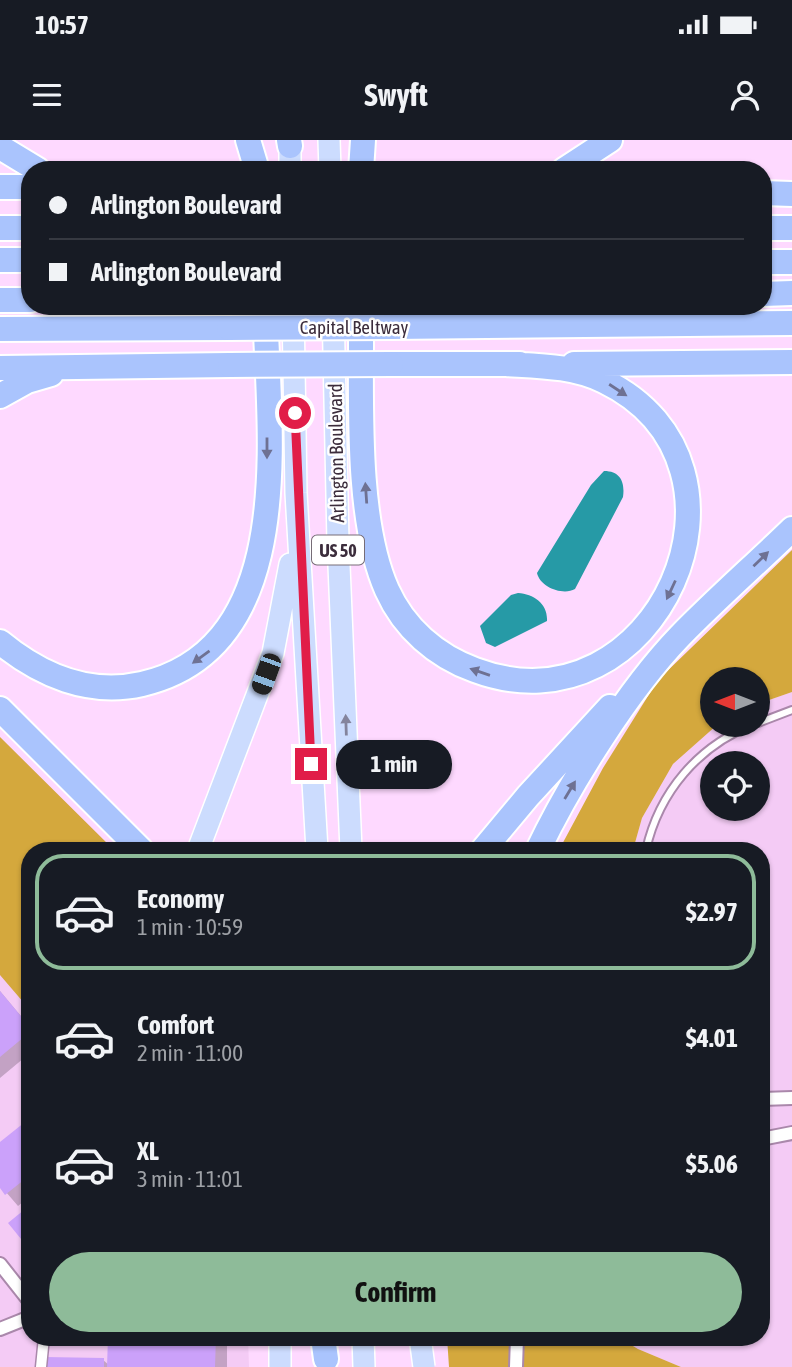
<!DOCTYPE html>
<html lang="en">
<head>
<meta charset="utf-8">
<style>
	body { margin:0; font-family:"Asap Condensed",sans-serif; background:#242831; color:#f1f3f6; height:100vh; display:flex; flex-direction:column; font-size:26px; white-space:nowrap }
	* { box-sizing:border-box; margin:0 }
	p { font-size:23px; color:#9ea1a6 }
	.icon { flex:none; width:38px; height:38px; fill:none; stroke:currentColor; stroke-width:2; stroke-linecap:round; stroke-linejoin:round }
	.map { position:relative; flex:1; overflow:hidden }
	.panel { position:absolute; left:21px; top:702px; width:749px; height:504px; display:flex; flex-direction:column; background:#171b24; border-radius:28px; box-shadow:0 2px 5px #0004 }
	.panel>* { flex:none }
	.hud { position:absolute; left:21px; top:21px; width:751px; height:154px; border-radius:28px; box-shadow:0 2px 5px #0004; display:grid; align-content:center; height:154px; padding:0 28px; background:#171b24 }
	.needle { width:46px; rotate:270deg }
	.tools { position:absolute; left:700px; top:527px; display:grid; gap:14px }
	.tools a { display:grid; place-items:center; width:70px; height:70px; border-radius:50%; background:#171b24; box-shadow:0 2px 5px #0004; font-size:35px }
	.end { position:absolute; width:32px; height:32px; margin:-16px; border:9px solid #e11d48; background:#fff; box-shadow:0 0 0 4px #fff }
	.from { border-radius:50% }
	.bubble { position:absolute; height:49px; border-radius:24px; background:#171b24; box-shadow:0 2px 5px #0004; font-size:23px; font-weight:700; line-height:49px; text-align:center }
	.car { position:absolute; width:21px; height:42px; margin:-21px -10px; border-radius:9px; box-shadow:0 0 5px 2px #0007; background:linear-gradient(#222 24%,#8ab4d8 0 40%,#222 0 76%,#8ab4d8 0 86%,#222 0) }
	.hud b { display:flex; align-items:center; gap:24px; height:66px; font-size:26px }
	.hud b+b { border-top:2px solid #363941 }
	.hud i { width:18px; height:18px; background:#f1f3f6 }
	ul { padding:12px 0 0; list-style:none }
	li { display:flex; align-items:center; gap:21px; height:116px; margin:0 14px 10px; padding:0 14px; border:4px solid transparent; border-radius:28px }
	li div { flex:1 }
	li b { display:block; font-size:26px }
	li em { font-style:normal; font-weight:700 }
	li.current { border-color:#8ebb99 }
	li>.icon { width:63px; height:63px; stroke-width:1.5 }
	.action { display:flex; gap:14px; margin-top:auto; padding:14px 28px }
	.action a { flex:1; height:80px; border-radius:42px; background:#8ebb99; color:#111; font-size:28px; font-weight:700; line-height:80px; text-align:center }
	.status { display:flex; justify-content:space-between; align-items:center; height:49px; padding:0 35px; background:#171b24; direction:ltr }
	.status svg { height:19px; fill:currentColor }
	header { display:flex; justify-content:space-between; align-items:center; height:91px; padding:0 28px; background:#171b24; font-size:32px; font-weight:700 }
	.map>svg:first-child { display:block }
</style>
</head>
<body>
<div class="status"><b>10:57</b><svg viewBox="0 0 49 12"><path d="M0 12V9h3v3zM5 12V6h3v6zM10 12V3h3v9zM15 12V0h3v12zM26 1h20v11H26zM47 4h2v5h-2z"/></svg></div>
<header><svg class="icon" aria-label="menu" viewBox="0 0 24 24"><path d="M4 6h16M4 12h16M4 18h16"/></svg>Swyft<svg class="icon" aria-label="person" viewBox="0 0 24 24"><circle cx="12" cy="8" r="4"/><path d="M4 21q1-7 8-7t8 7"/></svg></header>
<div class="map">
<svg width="792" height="1227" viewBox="0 0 792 1227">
	<rect width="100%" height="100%" fill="#fed9ff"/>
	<path fill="#f4cbf5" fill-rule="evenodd" d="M792,552v675h-111l-43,-18 -20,-12h143v-487h-128l9,-32 31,-54 44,-39 41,-1v-20zM712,623h46v45h-46z
		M0,669l30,41v487h218l1,30h-249z"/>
	<path fill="#d4a83d" d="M792,410v142l-34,12v-25h-46v45l5,1 -44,39 -31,54 -9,32h-74l44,-82 55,-88z
		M0,597l114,113h-84v160l-30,-35z
		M447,1197h171l20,12 43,18h-232z"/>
	<path fill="#269aa6" d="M604,331c17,0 21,12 19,26l-48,92c-12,7 -35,-2 -38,-16l54,-88z
		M518,453c16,1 30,11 29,28l-52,26 -9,-4 -6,-17 31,-31z"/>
	<path fill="#0003" d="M0,851l30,36v26l-30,25z
		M30,982v74l-12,10 -18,-21v-39z
		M109,1197h118v30h-180l56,-7 6,5z"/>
	<path fill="#cba1fa" d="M0,851l30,36v5l-30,25z
		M30,978v57l-25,20 -5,-7v-46z
		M30,1065v45l-22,-27z
		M108,1197h108l-1,30h-108z
		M45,1217l59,1v9h-59z"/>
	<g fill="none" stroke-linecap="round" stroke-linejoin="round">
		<g stroke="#aa88ab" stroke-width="10">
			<path id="service" d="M758,583l34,-13
				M646,710c13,-58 52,-104 108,-126"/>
		</g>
		<g stroke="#aa88ab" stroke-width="13">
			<path id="pedestrian" d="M41,1227l3,-30"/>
		</g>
		<g stroke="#aa88ab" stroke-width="16">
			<path id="minor" d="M761,959l31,-1
				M761,999l31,-6
				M0,1124l30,38
				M0,1189l30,-12
				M516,1227l1,-30"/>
		</g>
		<g stroke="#fff" stroke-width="24">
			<path id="primary" d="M290,0v30
				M329,0l1,30
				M293,166l3,187 21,357
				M333,166l5,236 13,308
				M198,710l75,-197 17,-89
				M280,1197v30
				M363,1197l1,30"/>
		</g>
		<g stroke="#fff" stroke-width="28">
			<path id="motorway" d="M248,0l9,30
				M289,0l1,6
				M0,7l38,23
				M361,30l2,-30
				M564,30l46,-30
				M0,47h30
				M763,53l29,1
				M0,88h30
				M763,88h29
				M0,120h30
				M763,122h29
				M763,154l29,-1
				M0,160h30
				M361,166c1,82 -7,210 26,284 17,38 49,66 88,80 182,68 302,-205 129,-289 -30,-15 -65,-15 -98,-17
				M391,187l401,-4
				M0,189l229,-1
				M391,224h129
				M574,224l218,-2
				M0,228l230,-3
				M0,256l27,-15 24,-7
				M0,502c40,33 89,54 142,42 159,-37 126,-255 123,-378
				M0,569l141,141
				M483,710l45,-54 82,-89
				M538,710c32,-67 90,-160 142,-214 36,-37 75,-71 112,-107
				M323,1197l3,22"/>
		</g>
		<use href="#service" stroke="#fff" stroke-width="6"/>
		<use href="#pedestrian" stroke="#fff" stroke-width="10"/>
		<use href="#minor" stroke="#fff" stroke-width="12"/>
		<use href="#primary" stroke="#ccdcfe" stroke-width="21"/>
		<use href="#motorway" stroke="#aac4fd" stroke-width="24"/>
		<g stroke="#fff" stroke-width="24" stroke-linecap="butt">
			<path id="primary-bridge" d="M420,1197l4,30"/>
		</g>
		<g stroke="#fff" stroke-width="28" stroke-linecap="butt">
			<path id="motorway-bridge" d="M229,188l162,-1
				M230,225l161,-1"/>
		</g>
		<use href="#primary-bridge" stroke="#ccdcfe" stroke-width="21"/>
		<use href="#motorway-bridge" stroke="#aac4fd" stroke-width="24"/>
	</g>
	<defs><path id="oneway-solid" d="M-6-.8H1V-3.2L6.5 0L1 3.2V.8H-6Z" transform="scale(1.75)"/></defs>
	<g fill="#6e7193">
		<use href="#oneway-solid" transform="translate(618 250) rotate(33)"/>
		<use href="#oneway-solid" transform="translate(267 308) rotate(90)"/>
		<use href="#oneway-solid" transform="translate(366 353) rotate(-94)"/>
		<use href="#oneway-solid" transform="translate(761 419) rotate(-44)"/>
		<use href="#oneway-solid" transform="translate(671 450) rotate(115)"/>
		<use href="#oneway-solid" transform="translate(201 517) rotate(144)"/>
		<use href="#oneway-solid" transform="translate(480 532) rotate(-161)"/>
		<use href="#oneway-solid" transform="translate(570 650) rotate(-59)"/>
	</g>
	<use fill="#84849d" href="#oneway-solid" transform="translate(346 585) rotate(-92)"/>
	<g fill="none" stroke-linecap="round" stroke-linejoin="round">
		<path stroke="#e11d48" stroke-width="9" d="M295,273l16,351"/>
	</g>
	<g text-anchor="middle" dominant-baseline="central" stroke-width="5" stroke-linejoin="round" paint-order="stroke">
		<rect fill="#fff" stroke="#766c76" stroke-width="2" x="312" y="395.5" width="52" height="29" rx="5"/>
		<g font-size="18" font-weight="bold" fill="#3c2d3c">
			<text x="338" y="410">US 50</text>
		</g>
		<g font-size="19" fill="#3c2d3c" stroke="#fff">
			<text x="354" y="187">Capital Beltway</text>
			<text transform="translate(336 313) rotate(-91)">Arlington Boulevard</text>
		</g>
	</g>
</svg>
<div class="tools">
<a><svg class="needle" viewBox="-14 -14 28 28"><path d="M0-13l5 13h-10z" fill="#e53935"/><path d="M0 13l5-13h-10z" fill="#9ea1a6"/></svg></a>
<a><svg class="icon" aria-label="locate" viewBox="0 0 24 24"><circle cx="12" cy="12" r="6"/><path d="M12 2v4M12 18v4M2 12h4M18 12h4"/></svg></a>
</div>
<i class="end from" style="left:295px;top:273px"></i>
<i class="end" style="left:311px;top:624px"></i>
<div class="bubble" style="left:336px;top:600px;width:116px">1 min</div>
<i class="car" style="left:266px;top:534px;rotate:200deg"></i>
<div class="hud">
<b><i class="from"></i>Arlington Boulevard</b>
<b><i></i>Arlington Boulevard</b>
</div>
<section class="panel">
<ul>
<li class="current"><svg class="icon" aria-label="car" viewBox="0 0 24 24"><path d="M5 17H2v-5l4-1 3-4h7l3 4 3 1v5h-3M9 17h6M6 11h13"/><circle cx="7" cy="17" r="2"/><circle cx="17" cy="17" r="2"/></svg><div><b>Economy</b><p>1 min · 10:59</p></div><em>$2.97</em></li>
<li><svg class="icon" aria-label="car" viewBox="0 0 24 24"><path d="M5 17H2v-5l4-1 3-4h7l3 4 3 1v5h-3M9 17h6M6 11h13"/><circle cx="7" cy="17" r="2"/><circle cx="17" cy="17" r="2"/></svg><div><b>Comfort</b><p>2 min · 11:00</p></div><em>$4.01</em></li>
<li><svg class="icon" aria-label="car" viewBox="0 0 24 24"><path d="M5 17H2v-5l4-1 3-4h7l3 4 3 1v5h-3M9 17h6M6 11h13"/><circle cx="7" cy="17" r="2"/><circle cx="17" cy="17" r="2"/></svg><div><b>XL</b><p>3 min · 11:01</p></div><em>$5.06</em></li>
</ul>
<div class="action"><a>Confirm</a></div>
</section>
</div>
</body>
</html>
